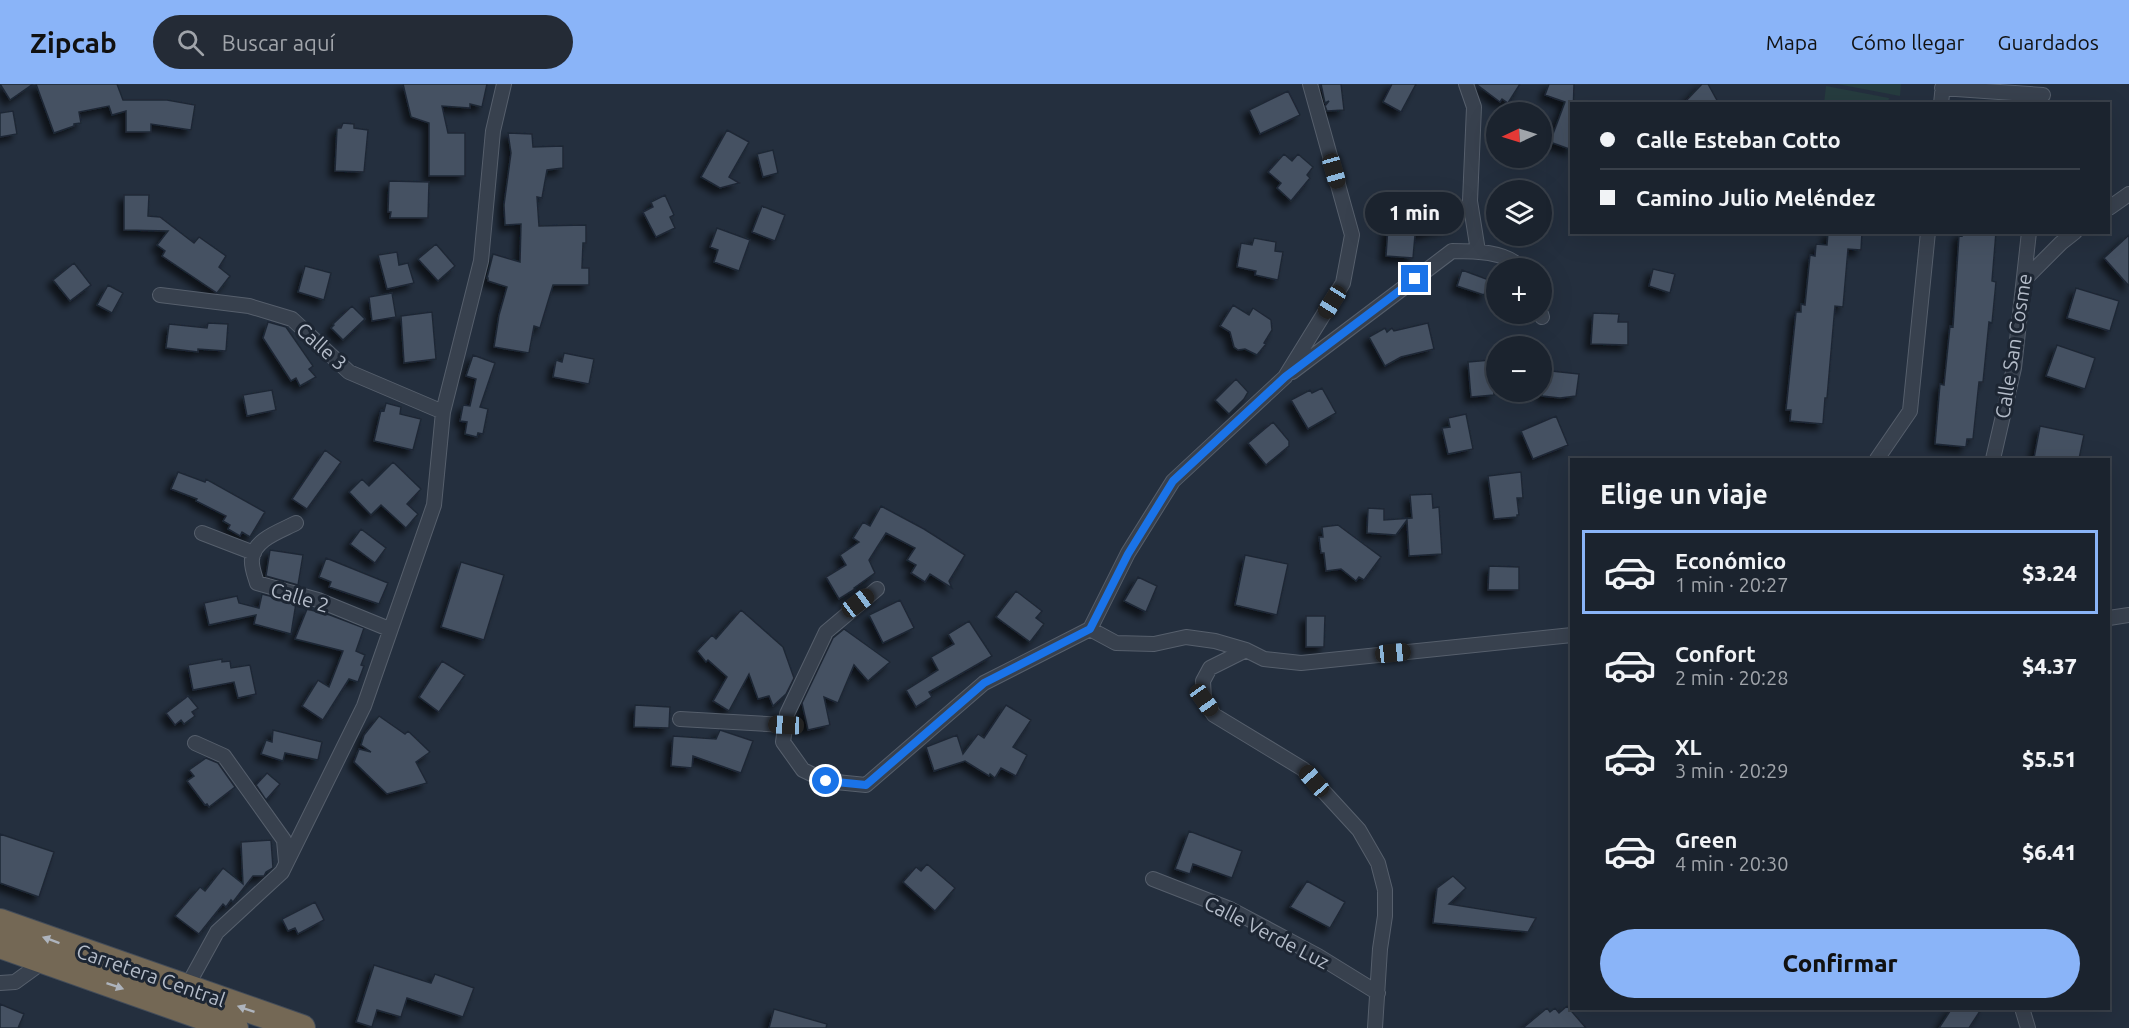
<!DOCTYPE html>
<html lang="es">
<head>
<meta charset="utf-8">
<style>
	body { margin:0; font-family:Ubuntu,sans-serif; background:#242b36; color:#f1f3f6; height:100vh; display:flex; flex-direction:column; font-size:22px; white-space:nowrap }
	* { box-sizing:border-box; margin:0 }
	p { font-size:20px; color:#a0a4aa }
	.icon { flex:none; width:33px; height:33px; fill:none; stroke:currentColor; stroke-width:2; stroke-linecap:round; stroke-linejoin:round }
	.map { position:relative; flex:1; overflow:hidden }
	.drawer { position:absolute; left:1570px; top:374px; width:540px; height:552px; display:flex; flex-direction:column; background:#1b232e; border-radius:0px; box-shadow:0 6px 24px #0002,0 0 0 2px #39404a }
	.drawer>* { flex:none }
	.banner { position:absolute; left:1570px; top:18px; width:540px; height:132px; border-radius:0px; box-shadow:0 6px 24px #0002,0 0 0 2px #39404a; display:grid; align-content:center; height:132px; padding:0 30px; background:#1b232e }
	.needle { width:39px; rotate:266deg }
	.fabs { position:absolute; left:1486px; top:18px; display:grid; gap:12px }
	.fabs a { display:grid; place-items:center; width:66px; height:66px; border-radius:50%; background:#1b232e; box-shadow:0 6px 24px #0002,0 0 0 2px #39404a; font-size:30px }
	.end { position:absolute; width:27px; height:27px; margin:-14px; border:8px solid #1a73e8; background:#fff; box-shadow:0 0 0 3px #fff }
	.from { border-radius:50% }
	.bubble { position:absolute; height:42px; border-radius:21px; background:#1b232e; box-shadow:0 6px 24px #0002,0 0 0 2px #39404a; font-size:20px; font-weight:800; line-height:42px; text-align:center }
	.car { position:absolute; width:18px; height:36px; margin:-18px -9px; border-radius:8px; box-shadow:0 0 4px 2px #0007; background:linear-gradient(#222 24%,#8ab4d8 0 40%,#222 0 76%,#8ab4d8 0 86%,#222 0) }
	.banner b { display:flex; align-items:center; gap:21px; height:57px; font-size:22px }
	.banner b+b { border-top:2px solid #39404a }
	.banner i { width:15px; height:15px; background:#f1f3f6 }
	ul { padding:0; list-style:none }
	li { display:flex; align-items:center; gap:18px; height:84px; margin:0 12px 9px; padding:0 18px; border:3px solid transparent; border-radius:0px }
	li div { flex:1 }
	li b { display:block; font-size:22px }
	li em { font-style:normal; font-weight:800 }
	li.current { border-color:#8ab4f8 }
	li>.icon { width:54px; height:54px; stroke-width:1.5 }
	h2 { padding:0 30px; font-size:27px; line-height:72px }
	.primary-button { display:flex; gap:12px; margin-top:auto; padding:12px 30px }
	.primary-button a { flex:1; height:69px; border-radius:36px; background:#8ab4f8; color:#111; font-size:24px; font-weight:800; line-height:69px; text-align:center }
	header { display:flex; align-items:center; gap:36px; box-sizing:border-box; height:84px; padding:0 30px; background:#8ab4f8; color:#111 }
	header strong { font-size:28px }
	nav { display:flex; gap:33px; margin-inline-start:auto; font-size:21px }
	.search { width:420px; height:54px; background:#242b36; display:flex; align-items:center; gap:15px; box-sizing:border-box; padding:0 21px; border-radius:33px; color:#a0a4aa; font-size:22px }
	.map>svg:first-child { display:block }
</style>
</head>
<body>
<header>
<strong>Zipcab</strong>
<div class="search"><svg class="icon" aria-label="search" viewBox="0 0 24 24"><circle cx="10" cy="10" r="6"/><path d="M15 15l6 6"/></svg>Buscar aquí</div>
<nav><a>Mapa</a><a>Cómo llegar</a><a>Guardados</a></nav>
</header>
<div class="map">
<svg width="2129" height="944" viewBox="0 0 2129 944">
	<defs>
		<filter id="shadow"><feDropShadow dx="-5.5" dy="5.5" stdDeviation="3" flood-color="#0009"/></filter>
	</defs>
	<rect width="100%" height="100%" fill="#242f3e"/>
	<path fill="#263c3f" d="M1837,0h64l-1,12z
		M1826,2l63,12 -1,5h-64z"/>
	<path fill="#455162" stroke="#1f2835" stroke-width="1.5" filter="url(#shadow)" d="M0,0h33l-23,16z
		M36,0h81l6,16h44l28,5 -4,25 -40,-6v8h-25v-21l-14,4 -3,-9 -30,6 2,11 -7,1v2l-20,7z
		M403,0h84l-5,23 -12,-3v4l-28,-2 6,27h17v43h-36v-53l-18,-6z
		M1321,0h20l3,26 -17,1 -2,-5 4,-5 -4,2z
		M1392,0h24l-15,28 -18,-10z
		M1476,0h44l-12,19 -6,-4 -2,3z
		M1549,0h25l-2,66 -22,-8 15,-40 -20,-7z
		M1702,0h6l11,20h-36z
		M1288,7l12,24 -40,19 -11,-24z
		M13,27l4,23 -17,3v-24z
		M343,39l11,1v4l14,2 -4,42 -29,-1 2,-43h4z
		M727,46l22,12 -20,35 10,6 -19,5 -19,-11z
		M508,49l24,1 1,13 30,-1v22l-16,2 -5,28 -5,-1 2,29 47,-1v18h-3l-1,25h7v17h-36l-13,43 -6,-2 -5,27 -35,-6 5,-32 8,-28 -19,-6v-3h-1l6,-24 27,8 1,-38 -16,1 -1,-20 7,-52z
		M773,66l5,23 -15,4 -6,-23z
		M1284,70l8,7 6,-7 15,13 -6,8 3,3 -19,23 -14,-13 4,-5 -13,-11z
		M389,97l40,1 -1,36h-38l1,-6h-3z
		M124,111h25l-1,21 12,1 34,26 5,-6 27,19 -7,11 11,9 -13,17 -55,-37 3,-5 -8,-6 11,-14 -44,-1z
		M665,111l9,20 -4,2 5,11 -19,9 -13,-25 10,-5 -2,-5z
		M1450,112l6,28 -41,11 -2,23 -27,-2 2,-29 17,1 -1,-29h13v5z
		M762,122l23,9 -10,26 -23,-9z
		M717,144l33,12 -11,31 -25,-9 4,-12 -8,-3z
		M1828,148h34l-1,18 -13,-1 -5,58 -8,-1 -8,92h-2l-2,26 -33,-3 1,-11h-5l10,-98h5v-8l4,1 5,-50 5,1 1,-12 11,1z
		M1962,148h34l-4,49 4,1 -4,41 -3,-1 -6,60h-4l-6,57h-6l-1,8 -31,-3 5,-60 4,1 6,-59 3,1 6,-92 3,1z
		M2129,151v51l-25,-28z
		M1254,154l22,4 -1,9 8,1 -5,28 -23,-5 1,-4 -19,-4 4,-24 11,2z
		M436,160l19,22 -17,15 -20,-22z
		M397,168l2,13 9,-2 6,20 -27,6 -9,-34z
		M74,179l17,22 -21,16 -17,-21z
		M305,182l26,7 -7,27 -26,-8z
		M1653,185l22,5 -5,19 -21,-7z
		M1462,186l27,10 -5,15 -27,-9z
		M108,201l15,8 -11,20 -15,-8z
		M2076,204l43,13 -9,30 -43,-13z
		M392,209l4,24 -24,4 -3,-24z
		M1233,221l16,10 4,-7 18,12 1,10 -8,13 2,1 -9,11 -12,-6 -7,1 -4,-3 -4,-15 -10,-6z
		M352,222l13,13 -22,21 -12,-12 3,-3 -1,-1z
		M432,228l4,47 -32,4 -3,-47z
		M1593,229l26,1 -1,8h10v23l-37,-1z
		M268,238l18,5 27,39 -4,3 7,8 -16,9 -4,-8 -5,3 -28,-43z
		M208,239l20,1 -2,27 -28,-2v3l-32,-4 3,-24 38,4z
		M1428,239l6,26 -33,8 -16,9 -16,-29 16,-9 2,4 5,-4 2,3z
		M2057,261l38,13 -10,31 -39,-13z
		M564,269l30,6 -5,25 -36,-7 3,-17 6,2z
		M473,271l22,8 -15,44 8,2 -5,25 -5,-1 -1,4 -12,-3 2,-12 -7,-1 3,-16 7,1 6,-27 -10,-3z
		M1491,276l3,35 -23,2 -3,-35z
		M1551,287l28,3 -3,22 -16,2 -18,-2v-24z
		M1236,295l12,13 -4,7 -15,15 -14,-14z
		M1322,304l14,25 -28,16 -17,-29 19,-10 2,3z
		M272,306l4,20 -29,6 -4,-21z
		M386,319l15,4 -1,7 21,5 -8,31 -39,-9 7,-31 3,1z
		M1466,330l7,35 -25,5 -6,-26 8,-1 -2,-9z
		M1556,332l12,29 -35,14 -12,-28z
		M1273,338l16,19v5l-23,19 -18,-22z
		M2040,342l44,9 -5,24 -45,-1z
		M325,366l16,12 -34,47 -15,-10z
		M393,378l28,27 -14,15 11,10 -12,14 -25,-23 -10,10 -22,-23 13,-13 7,7z
		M178,388l27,10 1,-3 59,33 -15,25 -8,-5 -2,4 -12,-7 2,-4 -7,-4 3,-5 -30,-15 1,-2 -26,-10z
		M1521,388l2,26h-6l2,17h-2v2l-23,2 -6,-43z
		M1432,410l1,14 6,-1 3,47 -33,2 -2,-36 -11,15 -29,-2 1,-25 16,1v11l28,-2 -2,-23z
		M881,422l43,23 41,26 -16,26 3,7 -22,-14 -5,8 -14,-9 5,-8 -9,-5 8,-12 -29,-15 -17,27 6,13 -21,15 1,1 -16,10 -13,-22 20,-12 -6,-10 19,-13 -6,-4 10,-16 7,4z
		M1338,441l43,32 -17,23 -5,-3 -3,4 -15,-12 -15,2 -2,-18h-3l-2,-16h4l-1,-10z
		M361,445l25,19 -11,15 -25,-19z
		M270,466l33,5 -5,30 -32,-9z
		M1245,471l43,9 -11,51 -42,-10z
		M326,474l62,25 -9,21 -50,-17 2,-5 -12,-5z
		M461,478l43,13 -20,65 -43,-13z
		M1489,482l30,1v23h-31z
		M1138,493l19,9 -11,26 -22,-11z
		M1016,507l26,20 -6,7 8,6 -14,18 -34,-25z
		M262,510l34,9 -5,31 -37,-10 2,-9 -47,10 -5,-22 33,-7 2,7 20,5z
		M900,516l14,28 -31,15 -14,-28z
		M307,525l23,6 34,13 -8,23 9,4 -4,10 3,1 -6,16 -9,-3 -26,41 -21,-14 16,-26 11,7 14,-36 -48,-12z
		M741,526l42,37 5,14 6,17 -8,16 -13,12 -4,-10 -11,3 -9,-25 -20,37 -16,-10 14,-24 -19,-17 -2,2 -9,-11 15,-16 4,4z
		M1306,532h19l-1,31h-18z
		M969,537l23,35 -63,36 3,5 -16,10 -10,-17 32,-20 -7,-13 23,-13 -6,-10z
		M844,545l46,33 -22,19 -14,-16 -16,38 -14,-6 6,28 -22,5 -6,-27 31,-65z
		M222,575v3l8,-1 1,7 19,-3 6,29 -18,4 -4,-16 -41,8 -5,-25z
		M442,577l23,14 -26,37 -20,-15z
		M188,612l10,12 -6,4 3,4 -11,8 -3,-4 -6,5 -9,-12z
		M635,621l35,2 -1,21 -35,-1z
		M1006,621l25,15 -18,27 14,8 -11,21 -15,-8 -6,10 -5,-4 -1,2 -24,-15 -31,10 -8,-24 31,-12 6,19 15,-20 6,4z
		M379,632l26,18 3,-3 22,21 -14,10 11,21 -40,11 -33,-32 5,-13 12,3 -10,-7 3,-10z
		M273,646l49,12 -4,18 -33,-7 -2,8 -22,-7 5,-14 6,2z
		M720,646l33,11 -12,32 -48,-17 -1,12 -21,-2 2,-30 43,3z
		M206,674l12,5 17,24 -26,20 -2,-3 -2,1 -18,-24 7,-5 -5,-6z
		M267,689l13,11 -14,16 -10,-15z
		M1189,747l53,20 -10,27 -39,-14 -3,10 -15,-5z
		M0,750l54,18 -15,45 -39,-14z
		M271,756l2,28 -7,4 -2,4h-11l-20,26 -2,-2 -5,7 -3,-3 -24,30 -24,-18 25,-29 5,4 18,-23 20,16 -2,-42z
		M927,780l28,24 -20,23 -32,-29 13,-15 5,4z
		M1453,792l13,12 -17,16 87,14 -8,14 -95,-9 4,-35z
		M1307,797l38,21 -15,26 -40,-21z
		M315,818l9,18 -26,14 -3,-6 -7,3 -6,-12z
		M374,881l57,18 4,-9 39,14 -11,29 -56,-19 -6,19 -24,-7 -5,17 -16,-5z
		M0,920l24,10 -6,14h-18z
		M1567,922l19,22h-63l24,-20 3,4 5,-4 4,5z
		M1952,924h30l-13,20h-30z
		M774,925l53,15 -1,4h-57z"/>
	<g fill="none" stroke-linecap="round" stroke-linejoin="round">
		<g stroke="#565f6c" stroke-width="16">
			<path id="street" d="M1466,0l8,23 -4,94 8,50
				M1942,4l101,7
				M1941,20l2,-20
				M2109,124l20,-14
				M2025,195l36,-36 14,-11
				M160,211l89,11 43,13 57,53 94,40
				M1541,230l1,3
				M1292,288l160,-121c22,0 54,0 69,17
				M1877,375l33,-48 18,-179
				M1993,375l21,-91 15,-136
				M296,439c-15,8 -42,16 -44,36 -1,8 3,17 5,24l61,17 71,29
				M202,449l52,20
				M877,505l-51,43 -39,82 -4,28 20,28 23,11 40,4 118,-102 106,-54
				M2109,534l20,-3
				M1090,545l38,-76 45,-72 112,-104 58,-94 9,-48 -42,-151
				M1090,545l26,14 38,1 32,-7 29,4 31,9 18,9 37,4 271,-28
				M1246,566l-36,18 -7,13 1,19 10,15 89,54 56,61 19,33 7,27v26l-5,33 -5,79
				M680,635l106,6
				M195,659l29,13 60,84 2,22
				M1153,795l77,30 88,47 60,37
				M0,899l15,-1 29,-21
				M184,908l33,-60 65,-60 82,-166 70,-201 9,-93 38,-151 12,-130 11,-47
				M2022,924l6,20"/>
		</g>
		<g stroke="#434c59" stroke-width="28">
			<path id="highway" d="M0,838l302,106
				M0,861l235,83"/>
		</g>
		<use href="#street" stroke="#38414e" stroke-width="14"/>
		<use href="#highway" stroke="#746855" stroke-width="26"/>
	</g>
	<defs><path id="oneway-solid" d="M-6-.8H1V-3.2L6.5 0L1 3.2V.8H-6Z" transform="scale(1.5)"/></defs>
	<g fill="#aeb4bd">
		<use href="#oneway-solid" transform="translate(51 856) rotate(-160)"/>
		<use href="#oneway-solid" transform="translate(115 902) rotate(19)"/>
		<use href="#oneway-solid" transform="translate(246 925) rotate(-161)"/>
	</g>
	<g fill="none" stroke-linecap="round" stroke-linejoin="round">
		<path stroke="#1a73e8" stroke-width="8" d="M826,697l40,4 118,-102 106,-54 38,-75 45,-73 112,-104 130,-98"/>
	</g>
	<g text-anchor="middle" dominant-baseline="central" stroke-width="6" stroke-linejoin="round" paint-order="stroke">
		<g font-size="20" fill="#b4bcc9" stroke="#1d2633">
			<text transform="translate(322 262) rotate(42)">Calle 3</text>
			<text transform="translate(2013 262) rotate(-81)">Calle San Cosme</text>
			<text transform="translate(300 513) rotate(17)">Calle 2</text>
			<text transform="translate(1267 848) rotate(27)">Calle Verde Luz</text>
			<text transform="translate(151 891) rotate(19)">Carretera Central</text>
		</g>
	</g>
</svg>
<div class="fabs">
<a><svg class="needle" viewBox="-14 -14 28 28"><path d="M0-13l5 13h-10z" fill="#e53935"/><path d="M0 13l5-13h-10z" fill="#a0a4aa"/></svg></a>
<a><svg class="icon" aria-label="layers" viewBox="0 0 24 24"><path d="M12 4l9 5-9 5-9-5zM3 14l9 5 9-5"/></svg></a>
<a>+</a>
<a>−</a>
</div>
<i class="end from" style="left:826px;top:697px"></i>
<i class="end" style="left:1415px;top:195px"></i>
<div class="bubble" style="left:1365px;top:108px;width:99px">1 min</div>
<i class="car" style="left:1334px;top:87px;rotate:164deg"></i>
<i class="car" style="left:1332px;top:218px;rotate:212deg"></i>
<i class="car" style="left:858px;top:519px;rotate:53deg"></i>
<i class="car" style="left:1393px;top:569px;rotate:84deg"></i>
<i class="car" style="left:1204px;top:616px;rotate:145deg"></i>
<i class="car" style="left:786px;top:641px;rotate:273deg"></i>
<i class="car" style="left:1314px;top:697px;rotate:319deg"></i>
<div class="banner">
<b><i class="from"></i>Calle Esteban Cotto</b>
<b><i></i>Camino Julio Meléndez</b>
</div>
<section class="drawer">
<h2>Elige un viaje</h2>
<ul>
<li class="current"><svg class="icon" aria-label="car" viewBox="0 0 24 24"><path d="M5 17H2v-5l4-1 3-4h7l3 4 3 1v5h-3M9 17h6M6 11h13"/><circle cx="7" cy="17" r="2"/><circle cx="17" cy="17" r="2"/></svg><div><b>Económico</b><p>1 min · 20:27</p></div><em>$3.24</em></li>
<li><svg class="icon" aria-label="car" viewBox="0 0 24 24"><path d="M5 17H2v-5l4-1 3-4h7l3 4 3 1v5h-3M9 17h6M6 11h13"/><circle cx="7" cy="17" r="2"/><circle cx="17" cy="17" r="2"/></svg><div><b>Confort</b><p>2 min · 20:28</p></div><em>$4.37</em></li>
<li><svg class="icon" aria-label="car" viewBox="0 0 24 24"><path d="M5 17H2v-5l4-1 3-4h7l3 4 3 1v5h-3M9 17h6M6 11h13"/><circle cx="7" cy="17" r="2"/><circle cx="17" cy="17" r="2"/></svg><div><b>XL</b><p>3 min · 20:29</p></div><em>$5.51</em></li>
<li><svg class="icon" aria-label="car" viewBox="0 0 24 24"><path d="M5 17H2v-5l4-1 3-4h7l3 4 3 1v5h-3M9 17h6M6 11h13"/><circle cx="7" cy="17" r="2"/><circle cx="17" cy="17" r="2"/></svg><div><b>Green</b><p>4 min · 20:30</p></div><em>$6.41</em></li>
</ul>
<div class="primary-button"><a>Confirmar</a></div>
</section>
</div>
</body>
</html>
